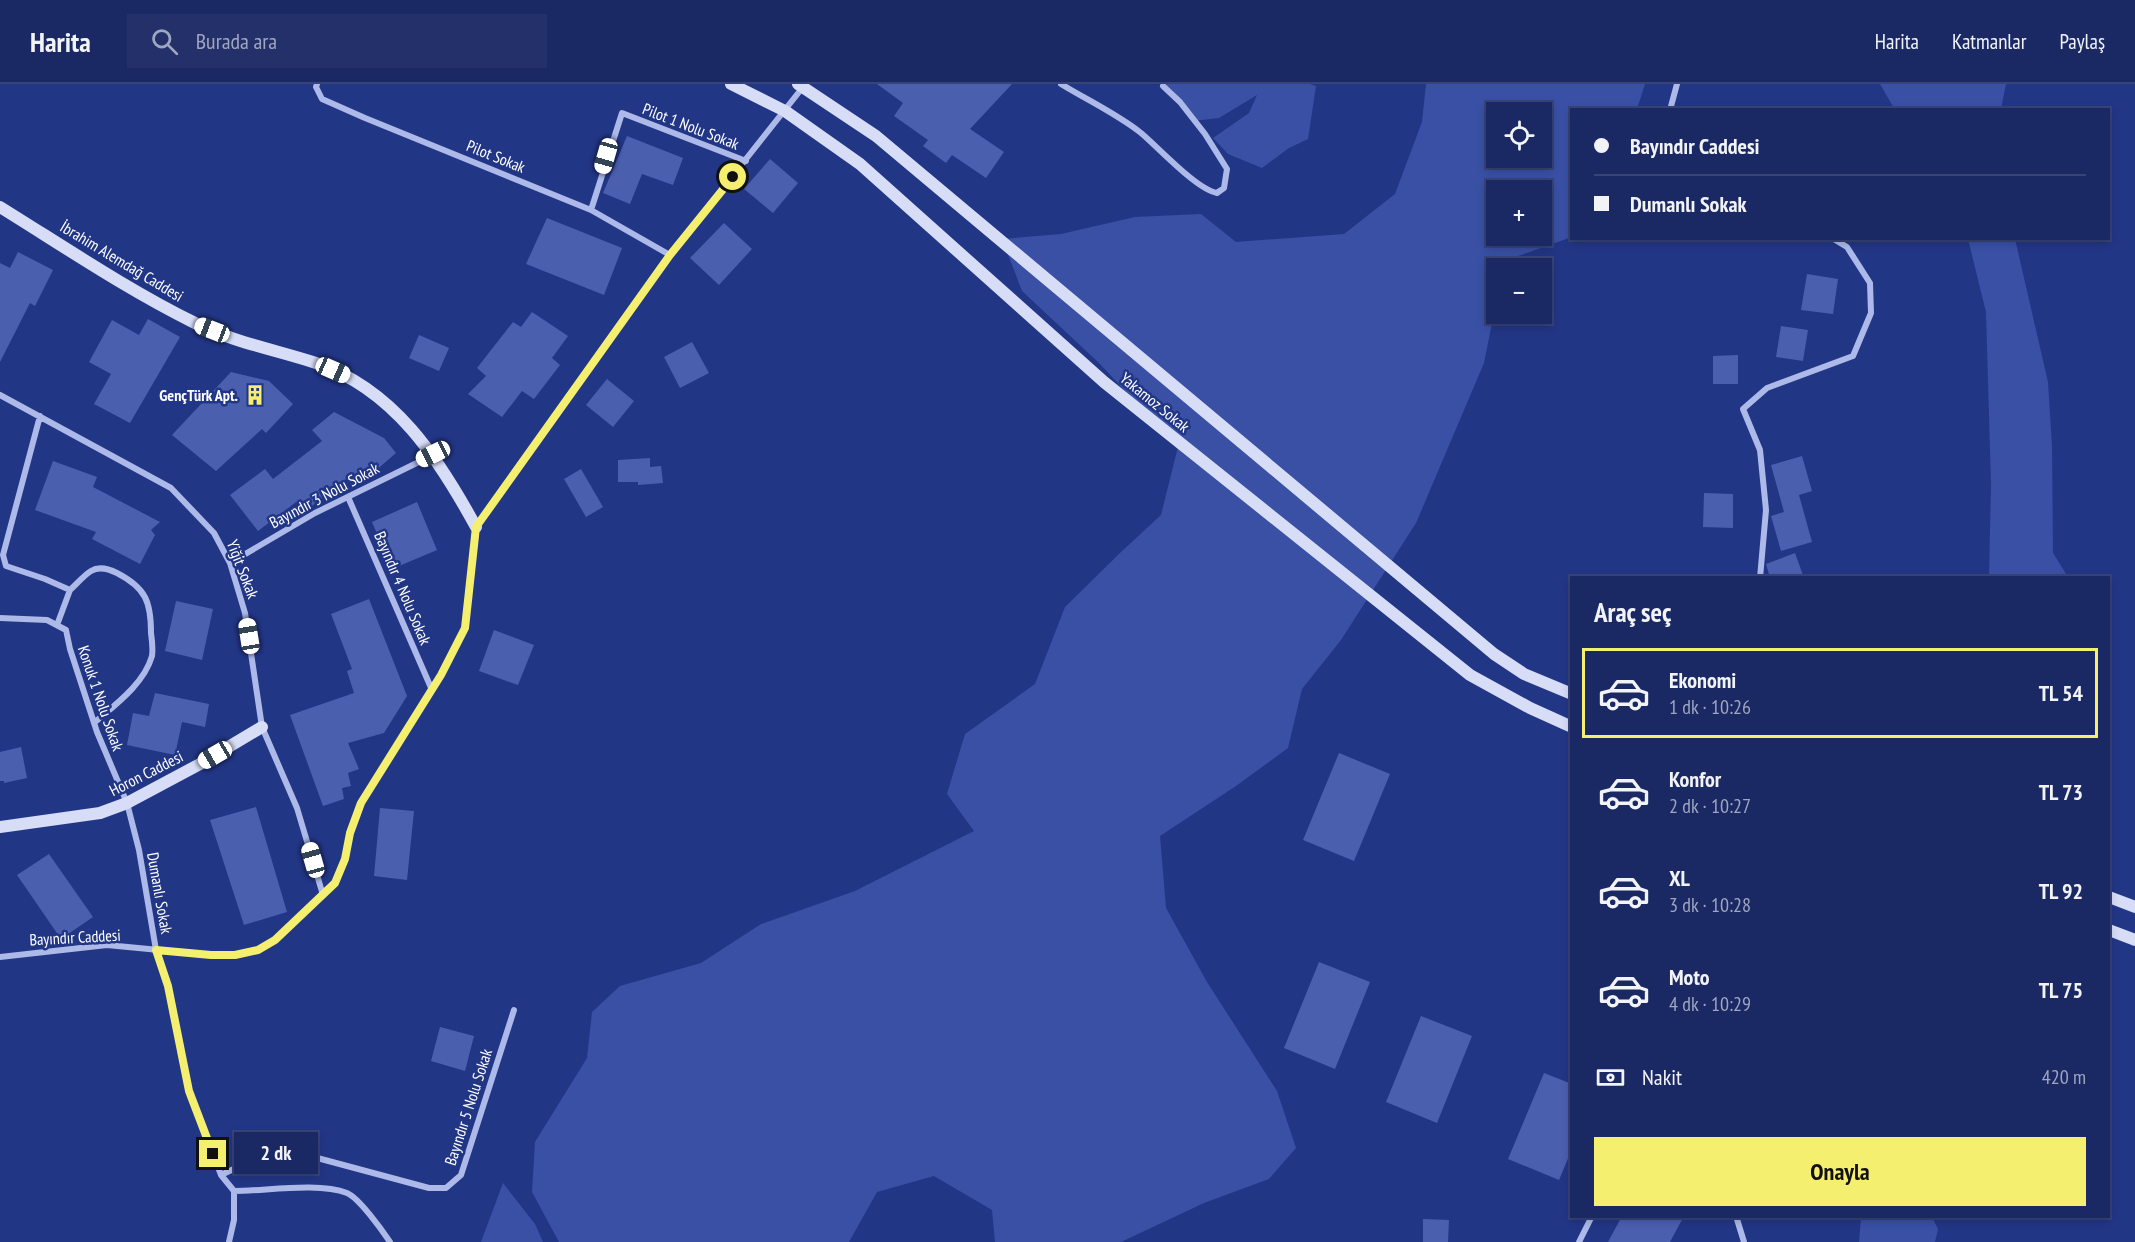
<!DOCTYPE html>
<html lang="tr">
<head>
<meta charset="utf-8">
<style>
	body { margin:0; font-family:"PT Sans Narrow",sans-serif; background:#23306a; color:#f1f3f6; height:100vh; display:flex; flex-direction:column; font-size:22px; white-space:nowrap }
	* { box-sizing:border-box; margin:0 }
	p { font-size:20px; color:#9fa6bf }
	.icon { flex:none; width:33px; height:33px; fill:none; stroke:currentColor; stroke-width:2; stroke-linecap:round; stroke-linejoin:round }
	.map { position:relative; flex:1; overflow:hidden }
	.sheet { position:absolute; left:1570px; top:492px; width:540px; height:642px; display:flex; flex-direction:column; background:#1a2864; border-radius:0px; box-shadow:0 3px 9px #0003,0 0 0 2px #384478 }
	.sheet>* { flex:none }
	.guide { position:absolute; left:1570px; top:24px; width:540px; height:132px; border-radius:0px; box-shadow:0 3px 9px #0003,0 0 0 2px #384478; display:grid; align-content:center; height:132px; padding:0 24px; background:#1a2864 }
	.tools { position:absolute; left:1486px; top:18px; display:grid; gap:12px }
	.tools a { display:grid; place-items:center; width:66px; height:66px; border-radius:0px; background:#1a2864; box-shadow:0 3px 9px #0003,0 0 0 2px #384478; font-size:30px }
	.end { position:absolute; width:27px; height:27px; margin:-14px; border:8px solid #f5ef6f; background:#111; box-shadow:0 0 0 3px #111 }
	.from { border-radius:50% }
	.bubble { position:absolute; height:42px; border-radius:0px; background:#1a2864; box-shadow:0 3px 9px #0003,0 0 0 2px #384478; font-size:20px; font-weight:700; line-height:42px; text-align:center }
	.car { position:absolute; width:18px; height:36px; margin:-18px -9px; border-radius:8px; box-shadow:0 0 4px 2px #0007; background:linear-gradient(#fff 24%,#345 0 40%,#fff 0 76%,#345 0 86%,#fff 0) }
	.guide b { display:flex; align-items:center; gap:21px; height:57px; font-size:22px }
	.guide b+b { border-top:2px solid #384478 }
	.guide i { width:15px; height:15px; background:#f1f3f6 }
	ul { padding:0; list-style:none }
	li { display:flex; align-items:center; gap:18px; height:90px; margin:0 12px 9px; padding:0 12px; border:3px solid transparent; border-radius:0px }
	li div { flex:1 }
	li b { display:block; font-size:22px }
	li em { font-style:normal; font-weight:700 }
	li.on { border-color:#f5ef6f }
	li>.icon { width:54px; height:54px; stroke-width:1.5 }
	h2 { padding:0 24px; font-size:27px; line-height:72px }
	.pay { display:flex; align-items:center; gap:15px; height:66px; padding:0 24px; font-size:22px }
	.pay p { margin-inline-start:auto }
	.action { display:flex; gap:12px; margin-top:auto; padding:12px 24px }
	.action a { flex:1; height:69px; border-radius:0px; background:#f5ef6f; color:#111; font-size:24px; font-weight:700; line-height:69px; text-align:center }
	header { display:flex; align-items:center; gap:36px; box-sizing:border-box; height:84px; padding:0 30px; background:#1a2864; border-bottom:2px solid #384478 }
	header strong { font-size:28px }
	nav { display:flex; gap:33px; margin-inline-start:auto; font-size:21px }
	.search { width:420px; height:54px; background:#23306a; display:flex; align-items:center; gap:15px; box-sizing:border-box; padding:0 21px; border-radius:0px; color:#9fa6bf; font-size:22px }
	.map>svg:first-child { display:block }
</style>
</head>
<body>
<header>
<strong>Harita</strong>
<div class="search"><svg class="icon" aria-label="search" viewBox="0 0 24 24"><circle cx="10" cy="10" r="6"/><path d="M15 15l6 6"/></svg>Burada ara</div>
<nav><a>Harita</a><a>Katmanlar</a><a>Paylaş</a></nav>
</header>
<div class="map">
<svg width="2135" height="1158" viewBox="0 0 2135 1158">
	<rect width="100%" height="100%" fill="#223686"/>
	<path fill="#3950a5" fill-rule="evenodd" d="M1164,0h146l6,2 -8,53 -19,9 -27,20 -34,-14 -15,-16 36,-25 8,-18 -38,23 -26,3z
		M1426,0h219l-8,25 -65,1v127l-68,24 -1,7h-6v30l-13,65 -68,160 -75,117 -39,49 -14,59 -52,38 -76,50 6,72 41,74 70,109 19,57 -27,31 -65,24 -83,39h-126l-3,-32 -58,-34 -57,16 -28,50h-290l-27,-50 3,-50 52,-84 5,-46 28,-26 81,-23 60,-39 94,-33 119,-60 -27,-37 18,-60 70,-50 30,-77 56,-55 40,-37 17,-68 -80,-85 -76,-71 -20,-52 59,-5 74,-17 66,-3 35,28 108,-8 51,-40 27,-72zM1497,28h45v46h-45zM1497,106h45v46h-45z
		M1880,0h126l-5,25 -106,1z
		M1968,155h47l33,143 4,64 1,107 15,24h-79l2,-93 -5,-172z
		M503,1099l32,41 8,18h-62z
		M1861,1133h71l6,12 -3,13h-76z"/>
	<path fill="#4b5faf" d="M877,0h135l-42,45 34,23 -18,26 -34,-23 -6,8 -23,-17 5,-6 -34,-24 9,-13z
		M627,52l56,22 -10,27 -31,-11 -12,30 -27,-11z
		M770,75l28,24 -25,30 -29,-24z
		M547,134l75,30 -18,47 -78,-31z
		M724,139l28,26 -33,36 -29,-27z
		M18,168l35,18 -18,36 -5,-3 -30,59v-99l10,5z
		M1807,190l31,5 -5,35 -32,-4z
		M532,228l36,24 -16,22 8,7 -26,34 -12,-8 -20,26 -34,-23 18,-18 -9,-8 36,-46 8,5z
		M148,235l32,18 -50,86 -36,-19 17,-30 -22,-12 23,-42 27,15z
		M1781,242l27,4 -5,31 -27,-4z
		M419,251l30,13 -10,23 -30,-13z
		M692,258l17,31 -29,15 -16,-31z
		M1738,271v29h-25v-28z
		M231,288l38,9 24,23 -27,29 -4,-4 -46,42 -44,-36z
		M607,295l27,22 -21,26 -27,-22z
		M334,328l50,26 12,15 -21,18 -20,8 -3,-4 -48,37 -8,-10 -38,29 -28,-36 35,-26 8,10 49,-38 -10,-11z
		M1802,372l10,35 -13,4 13,47 -31,9 -10,-35 13,-4 -13,-47z
		M650,374v9l11,-1 2,17 -25,2v-3h-20v-22z
		M53,377l44,16 -4,10 67,35 -9,8 4,5 -15,29 -48,-25 4,-7 -61,-22z
		M581,385l22,38 -17,10 -22,-38z
		M1704,409l29,1v34l-30,-1z
		M417,418l20,48 -45,19 -20,-47z
		M1795,469l9,25h-34l-4,-14z
		M369,515l38,97 -23,37 -36,10 11,26 -11,4 3,13 -9,2 2,11 -21,7 -33,-91 64,-22 -7,-22 5,-2 -21,-55z
		M176,517l37,8 -11,51 -37,-9z
		M494,546l40,15 -16,40 -39,-14z
		M155,609l54,11 -4,23 -23,-5 -7,33 -48,-10 6,-32 16,3z
		M21,663l6,31 -23,5v-2h-4v-29z
		M1339,669l51,21 -36,87 -51,-21z
		M256,723l31,105 -43,13 -34,-105z
		M380,724l34,3 -7,69 -33,-4z
		M49,770l44,63 -32,22 -44,-64z
		M1319,878l51,20 -35,87 -51,-21z
		M1421,932l51,20 -35,87 -51,-21z
		M440,943l34,9 -9,35 -34,-10z
		M1544,989l28,11v65l-13,31 -51,-21z
		M1622,1132h62l-14,26h-62z
		M1423,1135l26,1 -1,22h-25z"/>
	<g fill="none" stroke-linecap="round" stroke-linejoin="round">
		<path stroke="#acb9e9" stroke-width="6" d="M317,0l-1,3 6,12 43,19 226,92 79,45
			M1061,0c26,16 56,30 80,49 18,15 55,56 76,60l7,-5 3,-19 -22,-35 -25,-32 -17,-16
			M1670,26l7,-26
			M591,126l31,-97 124,48
			M0,311l171,93 43,45 16,30 15,50 17,114 35,81 26,87
			M40,332l-37,139 3,11 39,13 25,11 -13,35
			M348,413l84,193
			M230,479l85,-50 118,-58
			M1760,494l6,-68 -6,-60 -17,-41 24,-21 86,-32 18,-43 -1,-30 -23,-36 -15,-9
			M70,506c7,-6 13,-14 21,-19 8,-5 18,-2 26,2 29,15 34,29 34,60 1,7 2,16 1,23 -8,28 -37,49 -58,67
			M0,534l47,2 19,10 4,19 27,83 30,71 12,47 17,100 12,36 21,105 32,84 13,16c32,0 84,-9 113,2 12,5 35,37 43,49
			M0,873l107,-12 104,10h24l23,-5 17,-10 60,-57 10,-24 5,-26 11,-30 80,-128 24,-47 11,-101 194,-272 133,-168
			M221,1091l55,-26 19,3 134,36h17l15,-13 53,-165
			M1736,1132l8,26
			M229,1158l5,-22v-29
			M1579,1158l13,-26"/>
		<path stroke="#d7ddf7" stroke-width="12" d="M731,0l54,27 75,53 244,218 366,293 60,33 42,19
			M798,0l78,52 618,518 30,20 48,20
			M0,123c63,39 128,83 195,116 38,19 81,27 121,40 78,26 123,96 160,164
			M0,743l100,-14 27,-10 73,-39 62,-37
			M2109,813l26,10
			M2109,846l26,10"/>
	</g>
	<g fill="none" stroke-linecap="round" stroke-linejoin="round">
		<path stroke="#f5ef6f" stroke-width="8" d="M213,1070l-24,-63 -21,-105 -12,-36 55,5h24l23,-5 17,-10 60,-57 10,-24 5,-26 11,-30 80,-128 24,-47 11,-101 194,-272 63,-78"/>
	</g>
	<defs>
		<g id="building-bare" transform="scale(1.62)"><path d="M-4-6H4V6H1V3H-1V6H-4ZM-2.5-4.3h1.7v1.8h-1.7ZM.8-4.3h1.7v1.8H.8ZM-2.5-1h1.7V.8h-1.7ZM.8-1h1.7V.8H.8Z" fill="#f5ef6f" stroke="#223686" stroke-width="2.5" paint-order="stroke"/></g>
	</defs>
	<g fill-rule="evenodd">
		<use href="#building-bare" x="255" y="311"/>
	</g>
	<g text-anchor="middle" dominant-baseline="central" stroke-width="5" stroke-linejoin="round" paint-order="stroke">
		<g font-size="16" fill="#fff" stroke="#223686">
			<text transform="translate(691 42) rotate(21)">Pilot 1 Nolu Sokak</text>
			<text transform="translate(496 72) rotate(22)">Pilot Sokak</text>
			<text transform="translate(122 177) rotate(31)">İbrahim Alemdağ Caddesi</text>
			<text transform="translate(1155 318) rotate(39)">Yakamoz Sokak</text>
			<text transform="translate(324 411) rotate(-28)">Bayındır 3 Nolu Sokak</text>
			<text transform="translate(243 485) rotate(69)">Yiğit Sokak</text>
			<text transform="translate(403 504) rotate(67)">Bayındır 4 Nolu Sokak</text>
			<text transform="translate(101 614) rotate(71)">Konuk 1 Nolu Sokak</text>
			<text transform="translate(146 689) rotate(-27)">Horon Caddesi</text>
			<text transform="translate(160 809) rotate(80)">Dumanlı Sokak</text>
			<text transform="translate(75 853) rotate(-3)">Bayındır Caddesi</text>
			<text transform="translate(468 1023) rotate(-72)">Bayındır 5 Nolu Sokak</text>
		</g>
		<g font-size="16" font-weight="bold" fill="#fff" stroke="#223686" text-anchor="end">
			<text x="238" y="311">GençTürk Apt.</text>
		</g>
	</g>
</svg>
<div class="tools">
<a><svg class="icon" aria-label="locate" viewBox="0 0 24 24"><circle cx="12" cy="12" r="6"/><path d="M12 2v4M12 18v4M2 12h4M18 12h4"/></svg></a>
<a>+</a>
<a>−</a>
</div>
<i class="end from" style="left:733px;top:93px"></i>
<i class="end" style="left:213px;top:1070px"></i>
<div class="bubble" style="left:234px;top:1048px;width:84px">2 dk</div>
<i class="car" style="left:606px;top:72px;rotate:196deg"></i>
<i class="car" style="left:212px;top:246px;rotate:291deg"></i>
<i class="car" style="left:333px;top:286px;rotate:114deg"></i>
<i class="car" style="left:433px;top:370px;rotate:244deg"></i>
<i class="car" style="left:249px;top:552px;rotate:351deg"></i>
<i class="car" style="left:215px;top:671px;rotate:240deg"></i>
<i class="car" style="left:313px;top:776px;rotate:344deg"></i>
<div class="guide">
<b><i class="from"></i>Bayındır Caddesi</b>
<b><i></i>Dumanlı Sokak</b>
</div>
<section class="sheet">
<h2>Araç seç</h2>
<ul>
<li class="on"><svg class="icon" aria-label="car" viewBox="0 0 24 24"><path d="M5 17H2v-5l4-1 3-4h7l3 4 3 1v5h-3M9 17h6M6 11h13"/><circle cx="7" cy="17" r="2"/><circle cx="17" cy="17" r="2"/></svg><div><b>Ekonomi</b><p>1 dk · 10:26</p></div><em>TL 54</em></li>
<li><svg class="icon" aria-label="car" viewBox="0 0 24 24"><path d="M5 17H2v-5l4-1 3-4h7l3 4 3 1v5h-3M9 17h6M6 11h13"/><circle cx="7" cy="17" r="2"/><circle cx="17" cy="17" r="2"/></svg><div><b>Konfor</b><p>2 dk · 10:27</p></div><em>TL 73</em></li>
<li><svg class="icon" aria-label="car" viewBox="0 0 24 24"><path d="M5 17H2v-5l4-1 3-4h7l3 4 3 1v5h-3M9 17h6M6 11h13"/><circle cx="7" cy="17" r="2"/><circle cx="17" cy="17" r="2"/></svg><div><b>XL</b><p>3 dk · 10:28</p></div><em>TL 92</em></li>
<li><svg class="icon" aria-label="car" viewBox="0 0 24 24"><path d="M5 17H2v-5l4-1 3-4h7l3 4 3 1v5h-3M9 17h6M6 11h13"/><circle cx="7" cy="17" r="2"/><circle cx="17" cy="17" r="2"/></svg><div><b>Moto</b><p>4 dk · 10:29</p></div><em>TL 75</em></li>
</ul>
<div class="pay"><svg class="icon" aria-label="cash" viewBox="0 0 24 24"><path d="M3 7h18v10H3z"/><circle cx="12" cy="12" r="2"/></svg>Nakit<p>420 m</p></div>
<div class="action"><a>Onayla</a></div>
</section>
</div>
</body>
</html>
